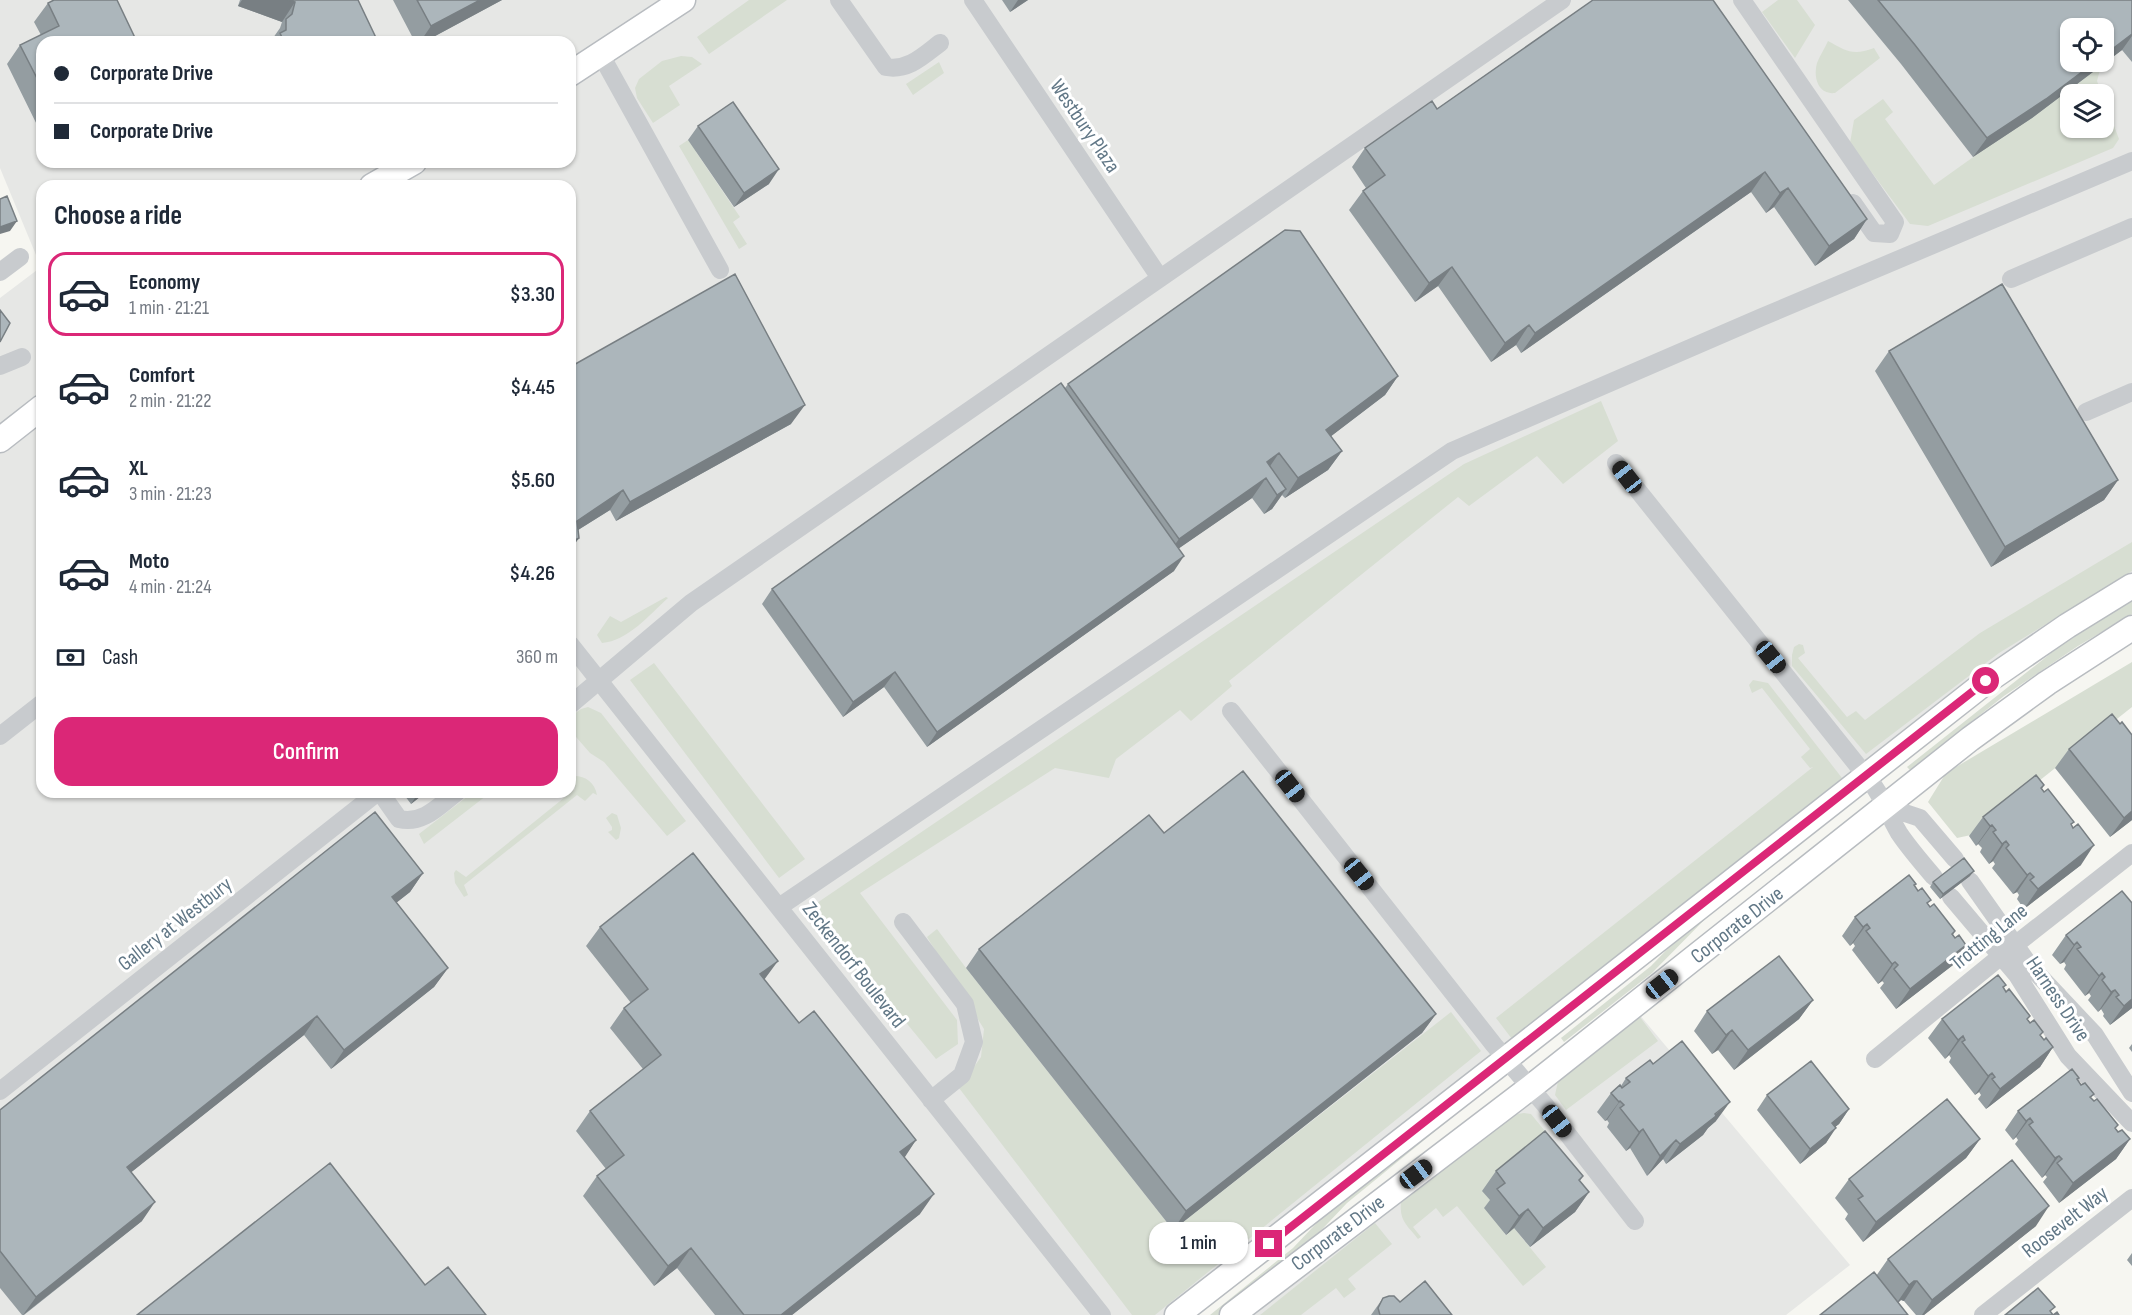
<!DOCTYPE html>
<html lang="en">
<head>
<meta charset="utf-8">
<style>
	body { margin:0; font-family:"Sofia Sans Condensed",sans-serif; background:#f6f6f7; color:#1f2937; height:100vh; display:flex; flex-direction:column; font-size:22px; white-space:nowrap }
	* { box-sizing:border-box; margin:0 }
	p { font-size:20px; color:#747a83 }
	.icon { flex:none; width:33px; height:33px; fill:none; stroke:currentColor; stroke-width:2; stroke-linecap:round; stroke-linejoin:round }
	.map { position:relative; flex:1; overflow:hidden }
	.panel { position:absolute; left:36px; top:180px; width:540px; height:618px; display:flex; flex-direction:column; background:#fff; border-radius:18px; box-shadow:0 2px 4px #0004 }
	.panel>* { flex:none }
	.top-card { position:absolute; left:36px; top:36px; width:540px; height:132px; border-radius:18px; box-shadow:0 2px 4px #0004; display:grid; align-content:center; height:132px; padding:0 18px; background:#fff }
	.fabs { position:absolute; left:2060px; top:18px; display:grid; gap:12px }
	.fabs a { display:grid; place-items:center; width:54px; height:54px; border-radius:12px; background:#fff; box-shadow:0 2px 4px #0004; font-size:30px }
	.end { position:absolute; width:27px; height:27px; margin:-14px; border:8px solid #db2777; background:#fff; box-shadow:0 0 0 3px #fff }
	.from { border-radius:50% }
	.bubble { position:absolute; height:42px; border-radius:18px; background:#fff; box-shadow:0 2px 4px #0004; font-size:20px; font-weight:600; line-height:42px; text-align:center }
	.car { position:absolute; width:18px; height:36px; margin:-18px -9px; border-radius:8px; box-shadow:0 0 4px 2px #0007; background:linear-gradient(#222 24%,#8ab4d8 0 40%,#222 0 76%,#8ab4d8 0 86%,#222 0) }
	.top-card b { display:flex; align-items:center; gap:21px; height:57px; font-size:22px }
	.top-card b+b { border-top:2px solid #e0e1e3 }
	.top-card i { width:15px; height:15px; background:#1f2937 }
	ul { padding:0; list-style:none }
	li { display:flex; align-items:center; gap:18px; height:84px; margin:0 12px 9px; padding:0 6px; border:3px solid transparent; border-radius:18px }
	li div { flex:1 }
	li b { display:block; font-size:22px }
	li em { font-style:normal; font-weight:600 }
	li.on { border-color:#db2777 }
	li>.icon { width:54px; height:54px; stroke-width:1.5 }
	h2 { padding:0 18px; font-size:27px; line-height:72px }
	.pay { display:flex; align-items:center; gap:15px; height:66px; padding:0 18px; font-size:22px }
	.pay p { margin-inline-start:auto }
	.action { display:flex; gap:12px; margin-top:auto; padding:12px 18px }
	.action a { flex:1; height:69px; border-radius:18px; background:#db2777; color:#fff; font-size:24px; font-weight:600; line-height:69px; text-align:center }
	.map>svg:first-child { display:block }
</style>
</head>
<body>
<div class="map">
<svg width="2132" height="1315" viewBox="0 0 2132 1315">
	<rect width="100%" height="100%" fill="#f6f6f1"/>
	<path fill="#e6e7e5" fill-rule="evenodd" d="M0,0h2132v586l-65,40 -890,689h-1177v-1017l41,-31 -41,-99zM2070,28h33v34h-33zM42,42h528v120h-528zM2070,94h33v34h-33zM42,186h528v606h-528z
		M1633,1007l217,258 -64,50h-554z"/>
	<path fill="#d7ded2" d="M749,0h38l-78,54 -12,-17z
		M1778,0h19l18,25 -20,33 -33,-46z
		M1828,41c18,10 25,15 46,7l6,10 -45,35c-17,2 -22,-16 -18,-30 3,-8 8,-15 11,-22z
		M681,56l11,1 10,7 -33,22 11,19 -27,18 -16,-25 -2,-10 4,-9 23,-18z
		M939,62l5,11 -31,22 -7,-11z
		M2101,66l-4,15 5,13h-32v34h33v-32l16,43 -6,9 -185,78 -18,-2 -60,-81 4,-23 29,-21 10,13 -8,7 49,66z
		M697,134l-1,18 44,65 -7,5 14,22 -8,5 -60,-103z
		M1601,401l17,40 -55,43 -26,-28 -68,50 -11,-9 -229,184 3,5 -41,35 -11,-11 -64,49 -7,19 -54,-10 -195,125 97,127 1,24 -22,15 -125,-152 653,-443z
		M2132,542v29l-133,82 -133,101 -74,-88v-11l2,-8 5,-3 4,1 2,8 -7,5 49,59 9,-6 9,9 115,-87z
		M2132,595v19l-54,32 -74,50 -94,74 -3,-3 153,-121 14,-14z
		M666,597l2,1c-19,17 -40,43 -66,45l-5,-8 13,-19 11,6z
		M2132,662v45l-161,128 -14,3 -29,-36 18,-29z
		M654,663l151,196 -26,19 -149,-198z
		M1753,680l15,3 74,95 -330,261 -16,-21 317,-251 -3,1 -9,-11 9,-8 -48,-61 -10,5 -3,-8z
		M588,707l13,6 85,108 -19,15 -63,-74 -14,-9 -20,-23v-13l11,-8z
		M574,776c12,0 21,7 23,19l-4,-2 -8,8 -8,-6 -113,90 4,10 -4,2 -9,-14 -1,-10 2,-3 10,7 109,-88 -2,-8z
		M473,792h18l-67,52 -5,-10z
		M612,813l5,2 4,13 -2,10 -3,2 -8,-8 4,-2v-3l-6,-9z
		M1714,910l-62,63 -88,69 -3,-4 90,-72 33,-34z
		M937,929l29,39 207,262 278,-218 30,39 -326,264h-23l-173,-227 22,-31 3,-28 -57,-92z
		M1640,1017l18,24 -92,69 -11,-15 4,-18z
		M1483,1085l5,3 -141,115 -36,38 -92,74h-9l83,-67 35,-37z
		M1524,1113l7,1 18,22 -58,66 14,33 9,-7 32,39 -23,19 -66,-80 -14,11 -7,-9 -23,19 8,10 -3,2c-10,-13 -19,-18 -17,-36l110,-88z
		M1375,1223l17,21 -44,35 8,10 -12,9 -8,-10 -35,27h-41z"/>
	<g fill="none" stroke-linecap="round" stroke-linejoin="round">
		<g stroke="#b8bcc0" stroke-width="27">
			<path id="major" d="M570,74l113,-74
				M372,186l42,-24
				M0,440l42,-33
				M1177,1315l329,-256 481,-378 80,-55 65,-40
				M1232,1315l299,-228 439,-348 77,-56 85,-55"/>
		</g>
		<path stroke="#c8cbce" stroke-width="18" d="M839,0l47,67c22,4 37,-11 54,-24
			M973,0l187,278
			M1742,0l153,222 -5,12
			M601,55l119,215
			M1853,203l21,30 16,1
			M0,272l20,-15
			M2011,279l121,-52
			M0,366l22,-9
			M2086,412l46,-20
			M1616,463l250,313c15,16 21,37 33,57 10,15 23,30 35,44
			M570,644l532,671
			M570,705l121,-102 871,-603
			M1231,711l263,334 51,60 90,116
			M0,736l42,-33
			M380,792l19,27c24,6 41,-14 58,-27
			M1884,806l36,12 35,41
			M1970,881l60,85 65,69 37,58
			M1951,897l66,78 51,81 64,67
			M779,907l673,-456 310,-134 370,-156
			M903,922l62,82 9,38 -12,33 -31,25
			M1875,1059l131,-107 126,-99
			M0,1091l378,-299
			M1983,1315l149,-117"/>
		<use href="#major" stroke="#fff" stroke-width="24"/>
	</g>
	<path fill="#949da1" d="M117,0l-75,42v93l-35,-71 13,-19 21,-10 -7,-13 14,-19z
		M240,0h118l20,42h-105v-4l7,-10 2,-6 -44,-16z
		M393,0h109l-78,42h-9z
		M1002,0h26l-18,12z
		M1593,0l274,219 -13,20 -39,27 -41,-59 -8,6 -15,-21 -230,161 -5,-8 -25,17 -53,-76 -23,16 -66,-92 14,-19 3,-3 -14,-21 13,-19 72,-39z
		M1848,0h284v62l-10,-12 -90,68 -59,39 -72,-93z
		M698,126l71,58 -35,23 -46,-67z
		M1889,351l229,129 -14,20 -113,67 -116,-196z
		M570,367l221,57 -175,97 -6,-11 -32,20 -8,21z
		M1398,376l-13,19 -54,41 11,15 -14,19 -43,28 -3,-3 -10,14 -8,5 -12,-16 -73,50 -5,23 -247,176 -43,-60 -41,30 -81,-113 10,-15 293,-201 3,-4z
		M2120,724l12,11v85l-22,17 -55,-69 14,-19z
		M2044,785l-2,4 32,33 -3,3 10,40 -57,44 -7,-10 2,-4 -2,-3 -4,2 -21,-26 3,-4 -2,-3 -4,3 -9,-12 2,-4 -4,-4 -2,2 -7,-10 14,-19z
		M402,792h24l-15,12z
		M1164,833l272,181 -14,19 -249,197 -207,-262 13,-19z
		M423,873l-13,19 -14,11 52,65 -14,19 -103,82 -27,-34 -173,137 11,49 -118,94h-2l-22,-27v-178z
		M1970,876l-30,23 -10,-12 3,-5z
		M1916,884l-1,2 15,21 25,24 -2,4 2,3 11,7 -13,20 -57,44 -16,-21 4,-5 -2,-2 -4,3 -26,-34 3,-4 -2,-3 -3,3 -8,-10 13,-19z
		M2132,903v105l-22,17 -7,-9 1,-2 -3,-5 -3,3 -10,-12 3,-4 -2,-3 -4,3 -21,-27 2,-4 -2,-3 -4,2 -8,-9 14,-20z
		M600,927l164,53 35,43 117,117 -12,17 16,57 -128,101h-77l-38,-47 -23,18 -71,-90 14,-20 9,-7 -30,-38 14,-20 53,-42 -33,-41 14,-20 7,-5 -45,-57z
		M2006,985l-3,4 41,51 9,7 -13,20 -54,42 -8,-10 3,-4 -2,-3 -4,3 -26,-33 2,-4 -2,-3 -4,4 -17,-21 14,-19z
		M1813,1000l-14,19 -65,51 -16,-20 -6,4 -18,-23 13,-20z
		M2132,1044v8l-3,-4z
		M1653,1064l63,57 -8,7 -5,7 -37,29 -3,-5 -16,17 -17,-28 -4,3 -19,-24 2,-4 -2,-3 -2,1 -8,-9 14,-19 10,-7 5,-8z
		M2079,1078l-1,2 3,5 13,9 -3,4 27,34 12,7 -14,20 -57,44 -16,-21 4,-5 -2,-2 -3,3 -27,-34 3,-4 -2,-3 -3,3 -8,-10 13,-19z
		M1767,1095l82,14 -10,15 -4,3 -9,16 -26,21 -43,-54z
		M1980,1139l-14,19 -103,84 -18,-23 3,-5 -13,-16 14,-19z
		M1496,1171l87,5 -3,5 9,11 -14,20 -45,35 -16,-19 -8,7 -22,-27 6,-8 -8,-9z
		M2036,1226l-112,89h-8l-12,-14 -3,-1 -3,3 -22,-27 12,-17z
		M2132,1253v13l-5,-6z
		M1383,1298l17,4 52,13h-81z"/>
	<path fill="#787f83" d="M242,0h46l7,2 -13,20 -44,-16z
		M480,0h22l-78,42h-4l11,-16z
		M1018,0h10l-18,12z
		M2132,34v2l-10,14 -90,68 -59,39 14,-19 108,-76h8v-6z
		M779,169l-10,15 -35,23 10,-14z
		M1765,172l-14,20 -230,161 14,-20z
		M1788,188l-14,19 -8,6 14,-20z
		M1867,219l-13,20 -39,27 14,-20z
		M17,221l-7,10 -10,3v-7z
		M1452,267l-14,19 -23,16 14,-19z
		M1529,325l-13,20 -25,17 14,-19z
		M1398,376l-13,19 -72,55 13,-20z
		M805,405l-14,19 -175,97 14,-19z
		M1342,451l-14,19 -43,28 13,-20z
		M1279,453l-13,19 1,-10z
		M1266,478l-14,20 -87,60 14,-19z
		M2118,480l-14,20 -113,67 14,-20z
		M1286,489l-14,20 -8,5 13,-19z
		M623,490l-13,20 -40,25 7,-14z
		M579,538l-9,13v-8z
		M1184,556l-10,15 -247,176 10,-15z
		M895,672l-11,15 -41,30 10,-15z
		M419,792h7l-15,12z
		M2132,811v9l-22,17 14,-19z
		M1992,825l-14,19 -2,2 14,-20z
		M2006,841l-13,20 -4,3 13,-20z
		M2094,845l-13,20 -57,44 14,-20z
		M1974,871l-4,5 -30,23 3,-5z
		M423,873l-13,19 -32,25 14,-20z
		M2030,873l-13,19 -4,2 14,-19z
		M1867,924l-14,19 -3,3 13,-19z
		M2077,942l-13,20 -4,2 14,-19z
		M1966,945l-13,20 -57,44 14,-20z
		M778,961l-14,19 -4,-6z
		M1895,962l-13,19 -4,3 14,-20z
		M448,968l-14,19 -103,82 13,-19z
		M2102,973l-13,20 -4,3 14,-20z
		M2115,990l-14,19 -3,3 13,-20z
		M2132,999v9l-22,17 14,-19z
		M1813,1000l-14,19 -65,51 14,-20z
		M1436,1014l-14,19 -249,197 13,-19z
		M317,1016l-13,19 -190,151 13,-19z
		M1732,1030l-14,20 -6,4 14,-19z
		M1963,1036l-14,19 -4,4 13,-19z
		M2053,1047l-13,20 -54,42 14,-20z
		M1992,1073l-13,19 -4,3 13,-19z
		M1620,1101l-13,19 -2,1 14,-19z
		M1730,1102l-14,19 -8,7 -5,7 -37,29 14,-20z
		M1849,1109l-10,15 -17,13 10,-14z
		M2030,1118l-14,19 -3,3 13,-19z
		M1836,1128l-10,15 -26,21 10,-15z
		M1643,1129l-13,19 -4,3 13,-19z
		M1980,1139l-14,19 -103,84 13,-20z
		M2130,1139l-14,20 -57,44 14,-20z
		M916,1140l-13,20 -3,-8z
		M1676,1140l-13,19 -16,17 13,-20z
		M2059,1156l-14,19 -3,3 13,-20z
		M1589,1192l-14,20 -45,35 13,-19z
		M934,1194l-14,20 -128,101h-11z
		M155,1202l-13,19 -119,94 13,-18z
		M2049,1206l-13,20 -112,89h-2l10,-15z
		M1528,1209l-14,19 -8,7 13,-19z
		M691,1248l-14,20 -23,18 14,-20z
		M1914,1281h3l-13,20 -3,-1 -5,4 13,-19z"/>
	<path fill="#acb6bb" stroke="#787f83" stroke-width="1.5" d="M54,0h63l20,42h-95v46l-22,-43 39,-19 -11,-23z
		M288,0h70l20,42h-94l-4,-9 6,-3v-11l6,-5 3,-12z
		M417,0h63l-49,26z
		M1593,0h120l154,219 -38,27 -41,-58 -8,5 -15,-21 -230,161 -6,-8 -24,18 -53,-76 -23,16 -66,-92 22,-16 -20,-27 67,-47 5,8z
		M1878,0h254v34l-29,22v-28h-33v34h25l-49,37 -59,39 -72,-93z
		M733,102l46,67 -35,24 -46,-67z
		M7,196l10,25 -17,6v-28z
		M1285,230l15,1 98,145 -72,54 16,21 -44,27 -19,-25 -12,9 19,27 -9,6 -11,-17 -87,61 -111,-155z
		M735,274l70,131 -175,97 -7,-12 -46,31 2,17 -9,5v-176z
		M2002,284l116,196 -113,67 -116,-196z
		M0,310l10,13 -10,19z
		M1061,383l123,173 -247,176 -42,-60 -42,30 -81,-113z
		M2112,714l8,10 2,-2 10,13v76l-8,7 -55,-69z
		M1243,771l193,243 -250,197 -207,-262 170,-134 15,18z
		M2036,775l8,10 -3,3 3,4 4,-3 26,33 -3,2 2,4 5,-4 16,21 -56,44 -8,-9 4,-3 -4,-4 -3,2 -21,-27 3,-3 -3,-4 -4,3 -9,-12 3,-2 -4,-5 -2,1 -7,-9z
		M375,812l48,61 -31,24 56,71 -104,82 -27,-34 -190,151 28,35 -119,95 -36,-46v-141z
		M693,853l85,108 -18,13 39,49 15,-12 102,129 -16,12 34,42 -153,121h-37l-53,-67 -23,18 -71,-90 27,-21 -34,-44 71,-56 -37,-47 24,-19 -48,-62z
		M1964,858l10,13 -31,23 -10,-12z
		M1909,875l7,9 -2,1 4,6 4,-3 9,12 -4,3 3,4 4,-3 21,27 -3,3 3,4 4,-3 7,10 -56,44 -16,-20 4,-4 -3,-3 -3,2 -26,-33 4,-3 -3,-4 -4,3 -8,-10z
		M2122,891l10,12v96l-8,7 -8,-9 3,-2 -4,-5 -4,2 -9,-12 3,-3 -3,-4 -3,3 -22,-27 4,-2 -4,-5 -3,3 -8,-10z
		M1779,956l34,44 -65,50 -16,-20 -6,5 -19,-24z
		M1998,975l8,10 -3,2 3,5 3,-3 21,27 -3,3 3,4 4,-3 9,12 -3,3 4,5 2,-2 7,9 -53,42 -8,-10 3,-2 -3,-4 -4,3 -26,-34 3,-2 -2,-4 -5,4 -16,-21z
		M1682,1041l48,61 -15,12 1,2 -36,28 -4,-4 -16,16 -17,-27 -4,3 -19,-24 4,-3 -4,-4 -1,1 -8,-9 9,-8 2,3 8,-6 -4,-4 24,-18 3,4z
		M1811,1061l38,48 -17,14 4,5 -26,21 -43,-54z
		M2072,1069l7,9 -2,1 4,6 4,-2 9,11 -4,3 4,4 3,-2 21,26 -3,3 3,4 4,-2 8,9 -57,44 -16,-20 5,-4 -3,-3 -4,2 -26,-33 4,-3 -3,-4 -4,3 -8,-10z
		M1947,1099l33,40 -104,83 -18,-23 5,-3 -14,-17z
		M1545,1131l38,45 -4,4 10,12 -46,36 -15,-19 -9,7 -22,-27 8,-6 -9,-12z
		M2012,1160l37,46 -117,94 -15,-19h-3l-5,4 -21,-26z
		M330,1163l95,122 23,-18 38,48h-349z
		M1874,1272l34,43h-88z
		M1425,1281l27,34h-72l-2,-7 5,-10 6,-2h5l6,6z
		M2038,1288l17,19 -5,4 3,4 4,-3 2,3h-54z"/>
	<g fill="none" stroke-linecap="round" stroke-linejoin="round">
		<path stroke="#db2777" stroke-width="8" d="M1269,1244l717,-563"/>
	</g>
	<g text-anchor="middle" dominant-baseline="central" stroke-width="6" stroke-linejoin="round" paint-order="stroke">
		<g font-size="21" fill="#617786" stroke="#fff">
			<text transform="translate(1085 126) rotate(56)">Westbury Plaza</text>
			<text transform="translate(175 924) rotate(-38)">Gallery at Westbury</text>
			<text transform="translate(1737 925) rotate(-38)">Corporate Drive</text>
			<text transform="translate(1989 937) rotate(-39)">Trotting Lane</text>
			<text transform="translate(854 965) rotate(52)">Zeckendorf Boulevard</text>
			<text transform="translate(2058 999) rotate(56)">Harness Drive</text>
			<text transform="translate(2065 1222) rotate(-38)">Roosevelt Way</text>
			<text transform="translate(1338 1233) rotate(-37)">Corporate Drive</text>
		</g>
	</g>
</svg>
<div class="fabs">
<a><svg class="icon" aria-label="locate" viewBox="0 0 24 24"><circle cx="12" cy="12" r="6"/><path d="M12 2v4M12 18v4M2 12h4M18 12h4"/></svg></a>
<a><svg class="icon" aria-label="layers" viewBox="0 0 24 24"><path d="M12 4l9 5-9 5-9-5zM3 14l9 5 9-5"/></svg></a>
</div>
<i class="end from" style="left:1986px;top:681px"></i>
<i class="end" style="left:1269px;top:1244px"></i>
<div class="bubble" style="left:1149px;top:1222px;width:99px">1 min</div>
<i class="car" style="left:1627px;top:477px;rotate:322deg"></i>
<i class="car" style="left:1771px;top:657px;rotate:141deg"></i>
<i class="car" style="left:1290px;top:786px;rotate:142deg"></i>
<i class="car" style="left:1359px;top:874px;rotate:141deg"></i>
<i class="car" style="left:1662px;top:984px;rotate:52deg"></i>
<i class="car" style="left:1557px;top:1121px;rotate:142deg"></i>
<i class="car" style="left:1416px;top:1174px;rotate:53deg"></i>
<div class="top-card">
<b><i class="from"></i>Corporate Drive</b>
<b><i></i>Corporate Drive</b>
</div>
<section class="panel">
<h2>Choose a ride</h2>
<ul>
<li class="on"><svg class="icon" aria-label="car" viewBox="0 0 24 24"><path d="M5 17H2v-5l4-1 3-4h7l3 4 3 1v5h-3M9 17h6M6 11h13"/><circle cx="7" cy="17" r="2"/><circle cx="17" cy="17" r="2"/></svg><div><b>Economy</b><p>1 min · 21:21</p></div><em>$3.30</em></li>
<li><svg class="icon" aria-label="car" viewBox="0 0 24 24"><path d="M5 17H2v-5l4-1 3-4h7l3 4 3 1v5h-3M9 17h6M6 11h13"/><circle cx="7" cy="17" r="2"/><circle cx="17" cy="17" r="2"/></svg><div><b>Comfort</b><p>2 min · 21:22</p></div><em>$4.45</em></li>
<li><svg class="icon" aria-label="car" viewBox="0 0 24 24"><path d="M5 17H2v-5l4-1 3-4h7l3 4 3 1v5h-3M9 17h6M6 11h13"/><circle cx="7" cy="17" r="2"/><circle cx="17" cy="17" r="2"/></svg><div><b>XL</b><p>3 min · 21:23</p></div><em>$5.60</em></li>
<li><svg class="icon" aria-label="car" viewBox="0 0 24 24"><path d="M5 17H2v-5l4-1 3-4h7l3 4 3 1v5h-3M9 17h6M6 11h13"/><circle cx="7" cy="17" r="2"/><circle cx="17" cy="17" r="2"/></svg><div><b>Moto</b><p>4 min · 21:24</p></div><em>$4.26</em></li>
</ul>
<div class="pay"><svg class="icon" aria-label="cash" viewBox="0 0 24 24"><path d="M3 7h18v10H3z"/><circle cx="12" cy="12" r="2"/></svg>Cash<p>360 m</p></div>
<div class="action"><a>Confirm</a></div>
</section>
</div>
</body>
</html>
